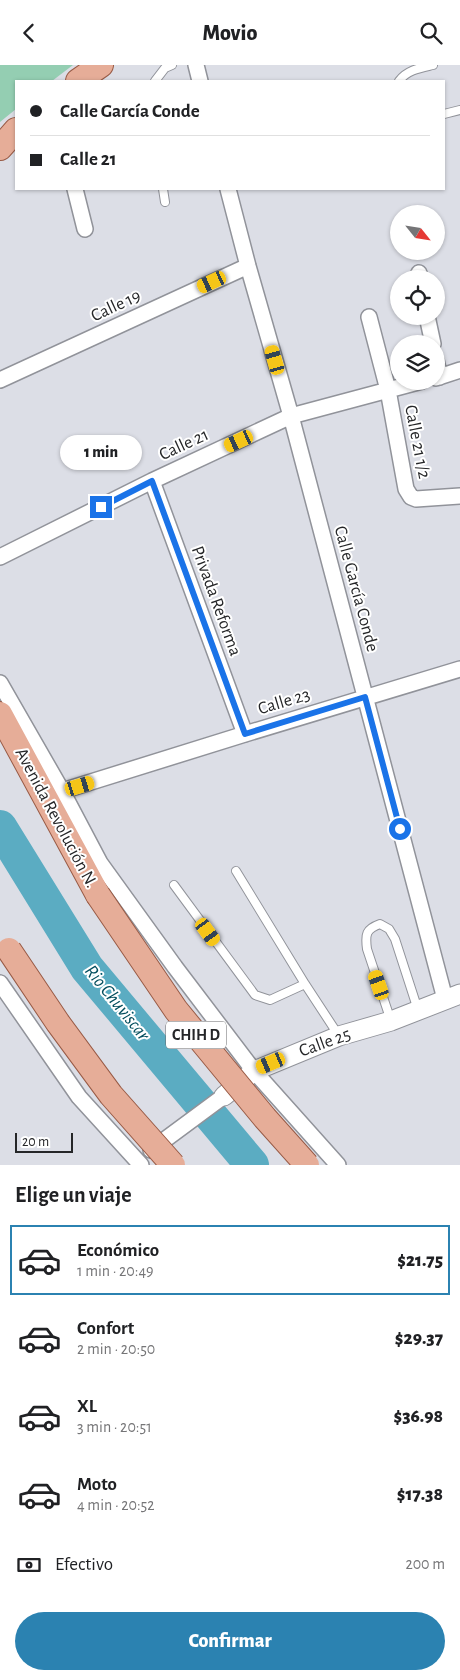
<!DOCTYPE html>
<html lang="es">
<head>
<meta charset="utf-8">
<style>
	body { margin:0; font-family:"Alegreya Sans",sans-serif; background:#f2f2f2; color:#202124; height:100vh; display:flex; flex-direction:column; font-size:19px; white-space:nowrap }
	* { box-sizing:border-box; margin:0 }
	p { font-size:16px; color:#757577 }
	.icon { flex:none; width:28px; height:28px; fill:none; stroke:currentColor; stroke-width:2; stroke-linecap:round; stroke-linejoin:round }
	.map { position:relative; height:1100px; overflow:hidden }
	.side { display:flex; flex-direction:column; background:#fff; flex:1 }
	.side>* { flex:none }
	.top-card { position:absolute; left:15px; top:15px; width:430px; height:110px; border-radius:0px; box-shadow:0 1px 4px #0004; display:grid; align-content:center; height:110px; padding:0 15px; background:#fff }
	.needle { width:32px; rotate:120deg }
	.tools { position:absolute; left:390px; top:140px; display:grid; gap:10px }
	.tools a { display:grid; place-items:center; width:55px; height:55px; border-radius:50%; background:#fff; box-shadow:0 1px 4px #0004; font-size:25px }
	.scale { position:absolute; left:15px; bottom:12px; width:58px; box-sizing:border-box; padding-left:5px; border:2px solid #252628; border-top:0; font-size:14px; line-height:18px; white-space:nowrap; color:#252628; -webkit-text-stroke:4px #fff; paint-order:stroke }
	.end { position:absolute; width:22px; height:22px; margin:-11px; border:6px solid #1a73e8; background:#fff; box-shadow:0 0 0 2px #fff }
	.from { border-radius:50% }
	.bubble { position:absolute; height:35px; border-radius:18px; background:#fff; box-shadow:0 1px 4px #0004; font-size:16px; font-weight:800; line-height:35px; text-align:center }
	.car { position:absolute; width:15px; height:30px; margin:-15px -8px; border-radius:6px; box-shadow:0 0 4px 1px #0007; background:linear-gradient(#f5c518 24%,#345 0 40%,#f5c518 0 76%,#345 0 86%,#f5c518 0) }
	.top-card b { display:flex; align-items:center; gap:18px; height:48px; font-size:19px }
	.top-card b+b { border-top:1px solid #e0e0e0 }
	.top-card i { width:12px; height:12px; background:#202124 }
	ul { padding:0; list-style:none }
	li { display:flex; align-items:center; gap:15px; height:70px; margin:0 10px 8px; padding:0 5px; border:2px solid transparent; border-radius:0px }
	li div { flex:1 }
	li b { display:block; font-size:19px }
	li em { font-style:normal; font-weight:800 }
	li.selected { border-color:#2b82b1 }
	li>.icon { width:45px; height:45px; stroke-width:1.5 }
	h2 { padding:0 15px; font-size:22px; line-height:60px }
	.pay { display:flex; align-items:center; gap:12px; height:55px; padding:0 15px; font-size:19px }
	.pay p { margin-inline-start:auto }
	.action { display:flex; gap:10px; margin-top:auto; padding:10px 15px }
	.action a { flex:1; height:58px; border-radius:30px; background:#2b82b1; color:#fff; font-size:20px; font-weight:800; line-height:58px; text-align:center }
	header { display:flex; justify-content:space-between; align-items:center; height:65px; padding:0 15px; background:#fff; font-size:22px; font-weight:800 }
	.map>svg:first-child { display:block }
</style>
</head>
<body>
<header><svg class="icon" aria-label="back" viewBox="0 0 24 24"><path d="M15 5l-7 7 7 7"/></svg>Movio<svg class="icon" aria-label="search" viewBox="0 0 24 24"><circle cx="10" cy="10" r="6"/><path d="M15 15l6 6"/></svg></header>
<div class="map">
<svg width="460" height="1100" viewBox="0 0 460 1100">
	<rect width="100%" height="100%" fill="#dcdee6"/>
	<path fill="#94ceb2" d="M0,0h73l-21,16h-36v28l-16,13z"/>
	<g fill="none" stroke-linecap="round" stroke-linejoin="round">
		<path stroke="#5bacc2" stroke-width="34" d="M0,762l87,141 165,197"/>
		<g stroke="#91939a" stroke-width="10">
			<path id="service" d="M155,16l10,-13 7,-3
				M399,16c8,-11 21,-13 34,-16
				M444,49l16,-4
				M163,124l2,13
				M236,806l69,113 34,52
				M174,820l81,110 15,5 35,-16
				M391,956l-24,-72c-2,-15 -1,-20 13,-25l9,5 6,10 23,71"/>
		</g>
		<g stroke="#91939a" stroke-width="18">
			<path id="minor" d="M196,0l4,16
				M75,124l10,40
				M228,124l20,77 43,150 154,583
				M419,208l1,6
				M427,251l6,28
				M369,252l19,73 18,99 5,8 5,2 44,-3
				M436,295l4,17
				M436,313l24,-8
				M0,315l248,-114
				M152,416l93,253
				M0,492l152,-76 139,-65 131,-35
				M0,618l62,108 38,72 75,104 79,104 84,94
				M62,726l183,-57 215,-65
				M0,918l79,114 62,68
				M151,1085l73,-54"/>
		</g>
		<g stroke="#91939a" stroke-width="21">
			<path id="tertiary" d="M224,1031l30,-25 85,-35 52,-15 69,-27"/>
		</g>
		<g stroke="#985a45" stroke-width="26">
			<path id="primary" d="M78,16l23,-16
				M0,83l16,-18
				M0,649l98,181"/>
		</g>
		<use href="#service" stroke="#fff" stroke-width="8"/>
		<use href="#minor" stroke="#fff" stroke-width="15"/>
		<use href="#tertiary" stroke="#fff" stroke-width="19"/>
		<use href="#primary" stroke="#e6ad98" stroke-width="24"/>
		<g stroke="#985a45" stroke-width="26" stroke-linecap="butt">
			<path id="primary-bridge" d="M98,830l78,115 89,108 42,47
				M9,885l49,73 53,72 62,70"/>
		</g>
		<use href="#primary-bridge" stroke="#e6ad98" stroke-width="24"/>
	</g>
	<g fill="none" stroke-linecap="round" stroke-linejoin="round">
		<path stroke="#1a73e8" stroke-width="6" d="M101,442l51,-26 93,253 120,-37 35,132"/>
	</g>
	<g text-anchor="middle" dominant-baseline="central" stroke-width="4" stroke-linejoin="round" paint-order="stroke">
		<rect fill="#fff" stroke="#666768" stroke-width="1" x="166" y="956.5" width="60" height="27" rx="4"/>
		<g font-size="16" font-weight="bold" fill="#252628">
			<text x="196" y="970">CHIH D</text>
		</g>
		<g font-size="18" fill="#252628" stroke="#fff">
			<text transform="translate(116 241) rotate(-25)">Calle 19</text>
			<text transform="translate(417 377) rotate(79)">Calle 21 1/2</text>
			<text transform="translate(184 380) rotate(-25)">Calle 21</text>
			<text transform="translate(356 524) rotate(75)">Calle García Conde</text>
			<text transform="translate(216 536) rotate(70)">Privada Reforma</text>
			<text transform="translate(284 637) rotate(-17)">Calle 23</text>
			<text transform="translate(56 753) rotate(62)">Avenida Revolución N.</text>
			<text transform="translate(325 978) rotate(-20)">Calle 25</text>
		</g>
		<g font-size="19" font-style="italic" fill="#024d5d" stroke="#fff">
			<text transform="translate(117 938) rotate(51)">Rio Chuviscar</text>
		</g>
	</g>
</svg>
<div class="tools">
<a><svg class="needle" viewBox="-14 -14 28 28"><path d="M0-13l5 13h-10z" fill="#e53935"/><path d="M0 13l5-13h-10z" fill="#757577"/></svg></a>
<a><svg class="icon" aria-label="locate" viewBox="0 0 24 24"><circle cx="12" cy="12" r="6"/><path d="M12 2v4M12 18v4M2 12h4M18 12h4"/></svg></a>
<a><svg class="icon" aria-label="layers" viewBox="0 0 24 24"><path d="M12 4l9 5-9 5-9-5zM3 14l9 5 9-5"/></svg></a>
</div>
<div class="scale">20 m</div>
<i class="end from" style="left:400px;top:764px"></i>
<i class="end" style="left:101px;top:442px"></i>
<div class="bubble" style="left:60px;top:370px;width:82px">1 min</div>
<i class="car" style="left:212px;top:217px;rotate:245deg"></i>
<i class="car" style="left:275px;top:295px;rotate:344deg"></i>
<i class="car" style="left:239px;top:376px;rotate:245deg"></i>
<i class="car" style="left:80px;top:721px;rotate:73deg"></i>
<i class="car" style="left:208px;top:867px;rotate:144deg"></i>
<i class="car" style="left:379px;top:920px;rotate:341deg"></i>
<i class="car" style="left:271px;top:998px;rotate:247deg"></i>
<div class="top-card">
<b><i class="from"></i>Calle García Conde</b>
<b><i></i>Calle 21</b>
</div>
</div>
<section class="side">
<h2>Elige un viaje</h2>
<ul>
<li class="selected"><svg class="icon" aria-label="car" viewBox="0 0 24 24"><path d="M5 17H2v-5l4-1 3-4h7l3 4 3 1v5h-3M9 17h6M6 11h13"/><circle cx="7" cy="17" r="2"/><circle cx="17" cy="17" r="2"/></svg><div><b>Económico</b><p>1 min · 20:49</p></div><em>$21.75</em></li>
<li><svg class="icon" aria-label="car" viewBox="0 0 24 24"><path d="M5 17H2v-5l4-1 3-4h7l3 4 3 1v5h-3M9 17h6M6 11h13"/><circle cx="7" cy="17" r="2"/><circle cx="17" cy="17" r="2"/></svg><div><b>Confort</b><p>2 min · 20:50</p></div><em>$29.37</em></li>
<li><svg class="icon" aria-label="car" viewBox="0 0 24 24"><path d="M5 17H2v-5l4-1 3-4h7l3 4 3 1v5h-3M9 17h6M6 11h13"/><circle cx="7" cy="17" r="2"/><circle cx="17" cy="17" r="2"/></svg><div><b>XL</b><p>3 min · 20:51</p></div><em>$36.98</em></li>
<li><svg class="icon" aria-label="car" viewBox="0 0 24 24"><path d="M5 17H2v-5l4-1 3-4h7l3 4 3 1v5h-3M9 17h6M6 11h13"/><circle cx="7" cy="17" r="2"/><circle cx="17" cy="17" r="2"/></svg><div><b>Moto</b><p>4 min · 20:52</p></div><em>$17.38</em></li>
</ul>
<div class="pay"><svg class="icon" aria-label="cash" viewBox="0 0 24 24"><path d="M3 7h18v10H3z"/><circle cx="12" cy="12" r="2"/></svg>Efectivo<p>200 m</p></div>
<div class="action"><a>Confirmar</a></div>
</section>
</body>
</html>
